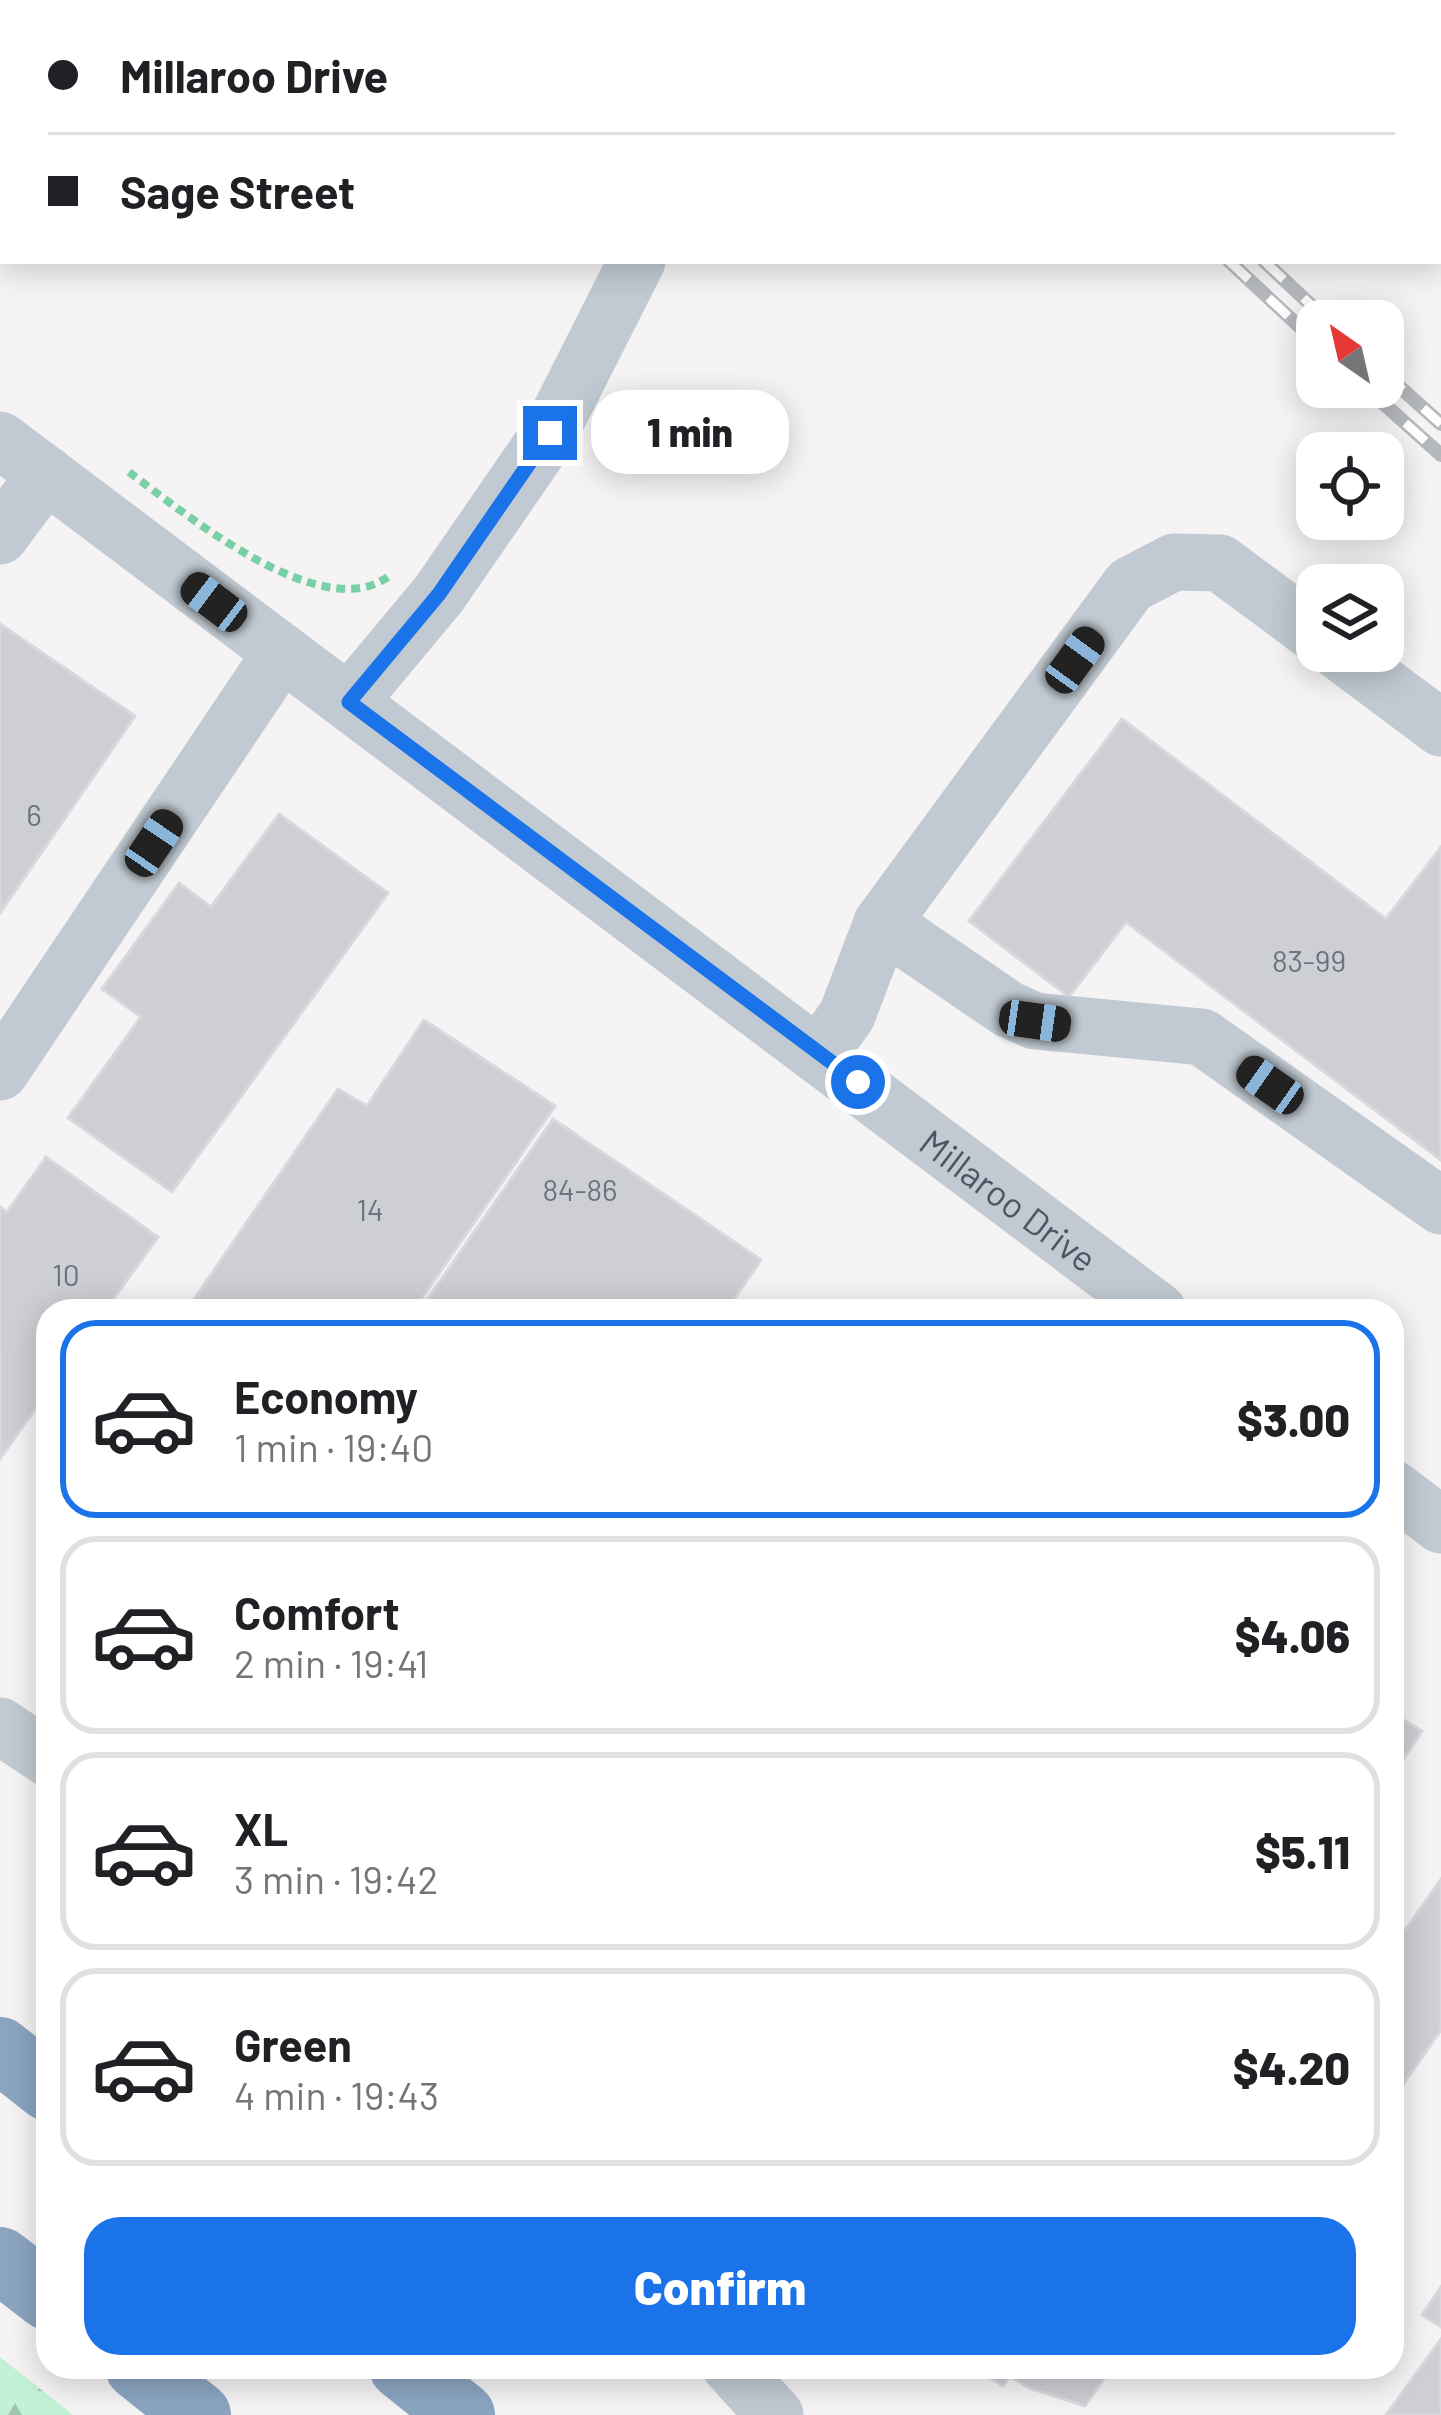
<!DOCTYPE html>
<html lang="en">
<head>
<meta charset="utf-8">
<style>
	body { margin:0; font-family:Barlow,sans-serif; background:#f2f2f2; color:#202124; height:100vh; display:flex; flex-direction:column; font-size:45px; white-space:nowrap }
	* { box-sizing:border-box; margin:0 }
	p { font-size:39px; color:#757577 }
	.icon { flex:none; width:66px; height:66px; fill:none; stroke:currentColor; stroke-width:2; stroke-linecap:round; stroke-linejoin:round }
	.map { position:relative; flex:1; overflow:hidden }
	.side { position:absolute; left:36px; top:1299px; width:1368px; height:1080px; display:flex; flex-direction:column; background:#fff; border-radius:36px; box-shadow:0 6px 30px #0003 }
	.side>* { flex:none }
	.top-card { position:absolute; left:0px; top:0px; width:1443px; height:264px; box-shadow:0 6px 30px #0003; display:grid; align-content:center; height:264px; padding:0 48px; background:#fff }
	.needle { width:78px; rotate:326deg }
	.buttons { position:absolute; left:1296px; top:300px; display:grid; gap:24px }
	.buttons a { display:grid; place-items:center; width:108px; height:108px; border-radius:24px; background:#fff; box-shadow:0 6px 30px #0003; font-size:60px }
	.end { position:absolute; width:54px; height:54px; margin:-27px; border:15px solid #1a73e8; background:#fff; box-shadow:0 0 0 6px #fff }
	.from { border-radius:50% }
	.bubble { position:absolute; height:84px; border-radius:36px; background:#fff; box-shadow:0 6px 30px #0003; font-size:39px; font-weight:800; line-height:84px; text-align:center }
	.car { position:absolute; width:36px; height:72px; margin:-36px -18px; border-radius:15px; box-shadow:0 0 9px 3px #0007; background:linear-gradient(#222 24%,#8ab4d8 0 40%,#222 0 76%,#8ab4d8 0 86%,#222 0) }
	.top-card b { display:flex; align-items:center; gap:42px; height:114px; font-size:45px }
	.top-card b+b { border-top:3px solid #e0e0e0 }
	.top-card i { width:30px; height:30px; background:#202124 }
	ul { padding:21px 0 0; list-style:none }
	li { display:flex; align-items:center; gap:36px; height:198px; margin:0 24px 18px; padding:0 24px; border:6px solid #e0e0e0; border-radius:36px }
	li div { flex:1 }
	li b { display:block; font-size:45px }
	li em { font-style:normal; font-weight:800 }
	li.selected { border-color:#1a73e8 }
	li>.icon { width:108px; height:108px; stroke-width:1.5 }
	.cta { display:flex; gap:24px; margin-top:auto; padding:24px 48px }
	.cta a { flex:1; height:138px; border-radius:36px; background:#1a73e8; color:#fff; font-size:48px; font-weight:800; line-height:138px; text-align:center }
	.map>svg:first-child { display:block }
</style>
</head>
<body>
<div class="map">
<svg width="1441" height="2415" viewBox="0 0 1441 2415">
	<defs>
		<pattern id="forest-firs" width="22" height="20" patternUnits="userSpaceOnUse" patternTransform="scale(3)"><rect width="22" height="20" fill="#c3f1d5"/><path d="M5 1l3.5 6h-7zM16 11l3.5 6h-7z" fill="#a0c6b0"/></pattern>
	</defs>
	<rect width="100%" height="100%" fill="#f5f3f3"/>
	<path fill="url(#forest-firs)" d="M0,2357l73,58h-73z"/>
	<path fill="#cdcfd5" stroke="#d7d9de" stroke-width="3" d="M0,624l135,92 -135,197z
		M1122,719l264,200 55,-72v313l-315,-238 -57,75 -100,-76z
		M279,814l109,79 -216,299 -104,-74 73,-101 -39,-28 77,-106 32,24z
		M424,1020l131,86 -142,205h-227l152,-222 29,17z
		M553,1119l208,141 -35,51h-307z
		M46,1157l112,80 -53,74h-57v80l-48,68v-252l7,5z
		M1392,1713l30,18 -30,45z
		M1441,1879v151l-46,66 -3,-147z
		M1441,2287v40l-19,-12z
		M1441,2339v76h-55z
		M990,2367h122l-27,39 -56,-18 -19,-12 -7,10 -18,-12z"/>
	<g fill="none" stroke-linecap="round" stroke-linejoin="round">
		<path stroke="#7ad0a6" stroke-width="8" stroke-dasharray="9 6" stroke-linecap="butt" d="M129,472c55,41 193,155 260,104"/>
		<g stroke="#c1cad2" stroke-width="57">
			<path d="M858,3l3,-3"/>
			<path d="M0,7l3,-4"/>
			<path id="s1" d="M0,440l1158,871"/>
			<path d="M0,536l46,-62"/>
			<path d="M1338,651l103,77"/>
			<path d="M349,702l90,-108 111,-161 87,-172"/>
			<path d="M882,923l126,86 27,12 167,16 239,169"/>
			<path d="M820,1053l27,-38 35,-92 248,-338 44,-23 46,1 97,72"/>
			<path d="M0,1072l282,-420"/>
			<path d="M1392,1488l49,37"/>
			<path d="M0,1726l48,32"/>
			<path d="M731,2367l44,48"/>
		</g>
		<path stroke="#8ba5c1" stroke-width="66" d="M0,2050l48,38
			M0,2260l48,37
			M138,2367l60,48
			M402,2367l60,48"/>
		<path stroke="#b5b8bd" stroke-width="3" d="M1213,0l3,3
			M1247,0l3,3
			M1440,192l1,1
			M1440,225l1,1"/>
		<g stroke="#b5b8bd" stroke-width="14">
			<path id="rail" d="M958,0l2,3
				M993,0l3,3
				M1229,261l88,82
				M1264,261l64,60
				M1383,372l58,52
				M1365,387l76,68"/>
		</g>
		<use href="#rail" stroke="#fff" stroke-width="9" stroke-dasharray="27" stroke-linecap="butt"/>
	</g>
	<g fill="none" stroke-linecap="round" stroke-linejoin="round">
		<path stroke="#1a73e8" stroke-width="15" d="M550,433l-111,161 -90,108 509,380"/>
	</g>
	<g text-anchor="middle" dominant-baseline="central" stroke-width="9" stroke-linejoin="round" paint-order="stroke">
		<g font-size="30" fill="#6b747e">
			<text x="34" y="814">6</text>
			<text x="1309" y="960">83-99</text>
			<text x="580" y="1189">84-86</text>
			<text x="370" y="1209">14</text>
			<text x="66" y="1274">10</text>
		</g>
		<g font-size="36" fill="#4a5661" stroke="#fff">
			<text stroke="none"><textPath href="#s1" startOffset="1263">Millaroo Drive</textPath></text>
		</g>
	</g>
</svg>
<div class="buttons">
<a><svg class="needle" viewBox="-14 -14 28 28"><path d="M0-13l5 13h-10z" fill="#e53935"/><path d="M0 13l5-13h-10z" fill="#757577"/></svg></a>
<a><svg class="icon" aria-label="locate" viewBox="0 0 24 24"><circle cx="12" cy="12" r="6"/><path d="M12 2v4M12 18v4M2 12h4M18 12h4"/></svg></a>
<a><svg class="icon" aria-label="layers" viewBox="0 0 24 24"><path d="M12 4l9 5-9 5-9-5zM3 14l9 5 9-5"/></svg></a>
</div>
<i class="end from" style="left:858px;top:1082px"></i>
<i class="end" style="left:550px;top:433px"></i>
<div class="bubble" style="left:591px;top:390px;width:198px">1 min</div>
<i class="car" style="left:214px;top:602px;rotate:307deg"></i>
<i class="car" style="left:1075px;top:660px;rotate:36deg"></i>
<i class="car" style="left:154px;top:843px;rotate:34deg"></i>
<i class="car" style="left:1035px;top:1021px;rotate:98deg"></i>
<i class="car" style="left:1270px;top:1085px;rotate:305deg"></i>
<div class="top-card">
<b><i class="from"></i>Millaroo Drive</b>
<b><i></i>Sage Street</b>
</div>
<section class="side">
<ul>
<li class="selected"><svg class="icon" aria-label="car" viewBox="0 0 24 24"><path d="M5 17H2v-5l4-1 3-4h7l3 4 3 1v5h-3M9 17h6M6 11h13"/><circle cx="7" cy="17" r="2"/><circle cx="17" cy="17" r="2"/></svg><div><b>Economy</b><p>1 min · 19:40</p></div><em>$3.00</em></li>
<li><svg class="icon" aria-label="car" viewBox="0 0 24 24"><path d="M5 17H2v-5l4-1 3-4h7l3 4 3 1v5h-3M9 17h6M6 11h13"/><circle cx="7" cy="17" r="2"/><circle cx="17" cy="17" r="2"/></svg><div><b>Comfort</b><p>2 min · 19:41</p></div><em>$4.06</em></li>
<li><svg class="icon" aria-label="car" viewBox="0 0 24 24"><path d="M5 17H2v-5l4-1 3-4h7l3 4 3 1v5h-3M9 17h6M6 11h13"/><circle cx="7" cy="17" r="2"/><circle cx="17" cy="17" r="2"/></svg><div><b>XL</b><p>3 min · 19:42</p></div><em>$5.11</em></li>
<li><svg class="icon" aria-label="car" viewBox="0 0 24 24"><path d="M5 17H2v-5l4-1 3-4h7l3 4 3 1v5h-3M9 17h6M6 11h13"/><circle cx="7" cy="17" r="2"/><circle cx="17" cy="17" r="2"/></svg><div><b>Green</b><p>4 min · 19:43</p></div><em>$4.20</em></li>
</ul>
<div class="cta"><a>Confirm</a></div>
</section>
</div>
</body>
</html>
